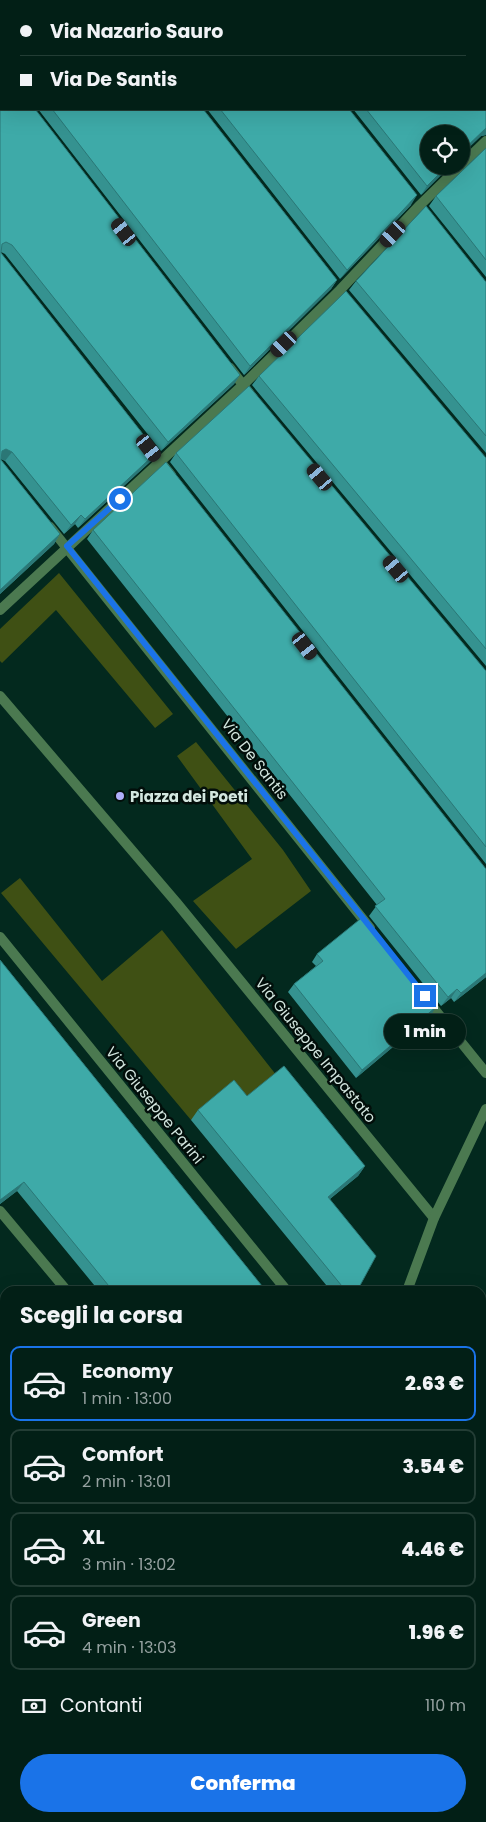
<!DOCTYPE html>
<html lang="it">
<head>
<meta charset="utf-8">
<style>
	body { margin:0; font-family:Poppins,sans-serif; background:#0c271f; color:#f1f3f6; height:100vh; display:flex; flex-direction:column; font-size:19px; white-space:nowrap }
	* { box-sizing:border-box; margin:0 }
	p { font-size:16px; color:#96a2a1 }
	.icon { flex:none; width:28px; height:28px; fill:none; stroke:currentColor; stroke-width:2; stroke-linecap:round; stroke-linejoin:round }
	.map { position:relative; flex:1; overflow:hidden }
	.details { position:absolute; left:0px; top:1286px; width:486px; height:536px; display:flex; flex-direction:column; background:#021f16; border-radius:15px 15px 0 0; box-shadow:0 5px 20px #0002,0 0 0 1px #233d35 }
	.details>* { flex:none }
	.hud { position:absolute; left:0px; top:0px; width:486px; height:110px; box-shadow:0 5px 20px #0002,0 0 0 1px #233d35; display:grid; align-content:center; height:110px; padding:0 20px; background:#021f16 }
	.fabs { position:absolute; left:420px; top:125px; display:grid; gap:10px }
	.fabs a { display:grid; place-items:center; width:50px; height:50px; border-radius:50%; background:#021f16; box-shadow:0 5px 20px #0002,0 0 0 1px #233d35; font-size:25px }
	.end { position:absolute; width:22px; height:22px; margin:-11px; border:6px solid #1a73e8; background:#fff; box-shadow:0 0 0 2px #fff }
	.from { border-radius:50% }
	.bubble { position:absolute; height:35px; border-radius:18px; background:#021f16; box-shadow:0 5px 20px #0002,0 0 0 1px #233d35; font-size:16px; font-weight:800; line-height:35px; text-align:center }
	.car { position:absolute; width:15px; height:30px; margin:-15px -8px; border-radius:6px; box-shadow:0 0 4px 1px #0007; background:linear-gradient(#222 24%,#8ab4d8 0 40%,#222 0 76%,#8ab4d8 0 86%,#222 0) }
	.hud b { display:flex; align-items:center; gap:18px; height:48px; font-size:19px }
	.hud b+b { border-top:1px solid #233d35 }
	.hud i { width:12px; height:12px; background:#f1f3f6 }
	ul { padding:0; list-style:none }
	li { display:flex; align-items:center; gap:15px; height:75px; margin:0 10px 8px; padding:0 10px; border:2px solid #233d35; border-radius:10px }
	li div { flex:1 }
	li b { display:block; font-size:19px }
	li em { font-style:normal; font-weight:800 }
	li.selected { border-color:#1a73e8 }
	li>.icon { width:45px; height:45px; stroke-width:1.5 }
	h2 { padding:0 20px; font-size:22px; line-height:60px }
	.pay { display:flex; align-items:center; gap:12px; height:55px; padding:0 20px; font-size:19px }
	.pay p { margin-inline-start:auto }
	.cta { display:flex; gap:10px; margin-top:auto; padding:10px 20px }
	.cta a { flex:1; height:58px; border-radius:30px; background:#1a73e8; color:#fff; font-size:20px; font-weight:800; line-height:58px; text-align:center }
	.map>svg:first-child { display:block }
</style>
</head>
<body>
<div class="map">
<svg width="486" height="1822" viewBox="0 0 486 1822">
	<rect width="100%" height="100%" fill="#03291e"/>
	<path fill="#3f5014" d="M59,573l114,141 -18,14 -99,-118 -54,53 -2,-2v-32z
		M196,742l87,108 28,41 -75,58 -43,-48 59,-42 -75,-103z
		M20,878l82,103 60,-51 115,146 -37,30 -49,14 -190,-227z"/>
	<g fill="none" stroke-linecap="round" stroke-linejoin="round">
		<path stroke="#4b7950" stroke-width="10" d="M461,165l25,-24
			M230,368l23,30
			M147,445l24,30
			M50,527l320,401
			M0,610l243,-225 97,-95 80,-85 40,-39
			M0,696l176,206 258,316
			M0,937l287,354
			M427,1000l59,73
			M0,1211l67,80
			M0,1505l5,6
			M0,1791l5,6"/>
		<path stroke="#4b7950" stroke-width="10" d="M407,1291l27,-73 52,-109
			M258,1822l1,-4"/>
	</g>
	<path fill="#359290" d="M0,0h486v135l-5,1 -20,19v-21h-32v32h21l-29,29 -68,-86h132v-108h-484v108h34l205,266 -6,9 -73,67 -156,-197 -4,-2v1l156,199 -6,9 -73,67 -3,-4 -11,10 -59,-73 -4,-2v1l59,74 -6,10 -54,50z
		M38,109h165l134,171 -6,9 -87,86z
		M207,109h142l62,96 -71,74z
		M486,148v129l-57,-71 7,-10z
		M356,281l130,1v171l-137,-163z
		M259,376l227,82v208l-234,-281z
		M176,453l310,218v193l-316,-402z
		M93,530l393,447 -32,25 -3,-4 -10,8 -72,-90 8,-11 -290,-366z
		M317,954l114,61 -75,63 -68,-86 6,-8 22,-18 -4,-4z
		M0,960l266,331h-167l-82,-100 -17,13z
		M247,1096l118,70 -7,10 -28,23 27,92h-26l-140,-171 7,-10z
		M5,1363v104l-5,-6v-94z
		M486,1563v9l-4,-4z
		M5,1737v26l-5,-6v-15z
		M368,1818h113l5,4h-112z"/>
	<path fill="#2b7776" d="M486,128v7l-5,1 -20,19v-3z
		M447,166h3l-29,29 6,-9z
		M417,195l-6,10 -71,74 7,-9z
		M337,280l-6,9 -87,86 6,-9z
		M240,375l-6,9 -73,67 7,-9z
		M6,449l6,3 -7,9 -5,-3 2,-7z
		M157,452l-6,9 -73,67 7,-9z
		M81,515l-6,9 -11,10 7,-9z
		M60,534l-6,10 -54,50v-4z
		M486,973v4l-32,25 7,-9z
		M457,989l-6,9 -10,8 7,-9z
		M436,1007l-5,8 -75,63 6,-8z
		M365,1166l-7,10 -37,30 7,-9z
		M24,1182l-7,9 -17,13v-4z
		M211,1818h4l-4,4h-6z"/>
	<path fill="#3eaaa8" stroke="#2b7776" d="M0,0h486v39l-1,4v-42h-484v56l-1,3z
		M485,45l1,1v82l-25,24v-18h-32v32h18l-20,20 -61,-77h119z
		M0,62l1,2v45h34l205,266 -72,67 -156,-197 -6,-3 -4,2 -1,9 156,199 -72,67 -4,-4 -10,10 -59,-73 -6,-3 -4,2 -1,9 59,74 -60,56z
		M52,109h151l134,171 -87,86z
		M220,109h129l68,86 -70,75z
		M486,148v112l-50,-64z
		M426,206l60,76v154l-130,-155z
		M346,291l140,167v191l-227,-273z
		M249,386l237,285v176l-310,-394z
		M166,462l320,407v104l-25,20 -4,-4 -9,8 -73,-91 10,-7 -292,-369z
		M364,916l72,91 -74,63 -68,-86 29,-23 -6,-7z
		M0,960l266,331h-153l-89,-109 -24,18z
		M284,1066l81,100 -37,31 48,59 -19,35h-11l-148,-181 36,-30 13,16z
		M5,1363v85l-5,-7v-74z
		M5,1737v6l-3,-4z
		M486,1787v35h-91l-6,-4h92v-26z
		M5,1805v13h206l-6,4h-205v-12z"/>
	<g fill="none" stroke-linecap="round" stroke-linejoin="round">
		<path stroke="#1a73e8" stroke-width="6" d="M120,499l-53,47 358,450"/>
	</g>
	<circle fill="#afaefa" stroke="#020e0a" stroke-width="2" cx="120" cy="796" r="5"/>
	<g text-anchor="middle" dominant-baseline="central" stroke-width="5" stroke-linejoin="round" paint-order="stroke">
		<g font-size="15" fill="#d3e6df" stroke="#020e0a">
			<text transform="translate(255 759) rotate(52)">Via De Santis</text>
			<text transform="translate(316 1050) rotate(51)">Via Giuseppe Impastato</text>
			<text transform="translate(155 1105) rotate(51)">Via Giuseppe Parini</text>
		</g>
		<g font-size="15" font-weight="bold" fill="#d3e6df" stroke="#020e0a" text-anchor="start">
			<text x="130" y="796">Piazza dei Poeti</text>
		</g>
	</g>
</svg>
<div class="fabs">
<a><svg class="icon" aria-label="locate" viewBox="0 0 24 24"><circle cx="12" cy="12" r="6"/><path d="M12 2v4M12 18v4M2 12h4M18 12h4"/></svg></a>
</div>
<i class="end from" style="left:120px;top:499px"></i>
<i class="end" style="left:425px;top:996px"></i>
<div class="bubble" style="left:384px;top:1014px;width:82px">1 min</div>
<i class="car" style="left:124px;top:232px;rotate:323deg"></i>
<i class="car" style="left:393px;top:234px;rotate:223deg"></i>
<i class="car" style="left:284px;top:344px;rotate:226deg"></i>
<i class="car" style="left:149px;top:448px;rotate:142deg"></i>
<i class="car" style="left:320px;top:477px;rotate:320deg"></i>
<i class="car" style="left:396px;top:569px;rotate:320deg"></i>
<i class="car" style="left:305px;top:646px;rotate:142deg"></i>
<div class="hud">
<b><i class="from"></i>Via Nazario Sauro</b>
<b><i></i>Via De Santis</b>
</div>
<section class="details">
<h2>Scegli la corsa</h2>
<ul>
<li class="selected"><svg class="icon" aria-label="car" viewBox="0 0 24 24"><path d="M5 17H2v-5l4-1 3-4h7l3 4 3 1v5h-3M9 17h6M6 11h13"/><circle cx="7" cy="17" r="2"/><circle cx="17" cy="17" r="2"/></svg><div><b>Economy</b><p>1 min · 13:00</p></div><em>2.63 €</em></li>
<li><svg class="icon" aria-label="car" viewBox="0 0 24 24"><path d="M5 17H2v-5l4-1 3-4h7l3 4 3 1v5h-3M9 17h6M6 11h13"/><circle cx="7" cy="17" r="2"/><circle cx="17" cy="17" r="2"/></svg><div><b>Comfort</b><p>2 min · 13:01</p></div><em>3.54 €</em></li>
<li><svg class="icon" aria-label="car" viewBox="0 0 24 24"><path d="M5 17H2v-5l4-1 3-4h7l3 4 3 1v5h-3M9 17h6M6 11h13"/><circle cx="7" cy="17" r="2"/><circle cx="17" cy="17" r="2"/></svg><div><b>XL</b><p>3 min · 13:02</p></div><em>4.46 €</em></li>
<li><svg class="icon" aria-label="car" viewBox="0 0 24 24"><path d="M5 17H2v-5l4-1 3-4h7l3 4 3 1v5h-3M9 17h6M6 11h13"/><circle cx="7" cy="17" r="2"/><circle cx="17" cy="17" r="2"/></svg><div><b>Green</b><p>4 min · 13:03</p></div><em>1.96 €</em></li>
</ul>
<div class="pay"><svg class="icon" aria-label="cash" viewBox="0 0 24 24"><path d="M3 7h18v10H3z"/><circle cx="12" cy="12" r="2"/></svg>Contanti<p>110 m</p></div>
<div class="cta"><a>Conferma</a></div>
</section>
</div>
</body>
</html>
